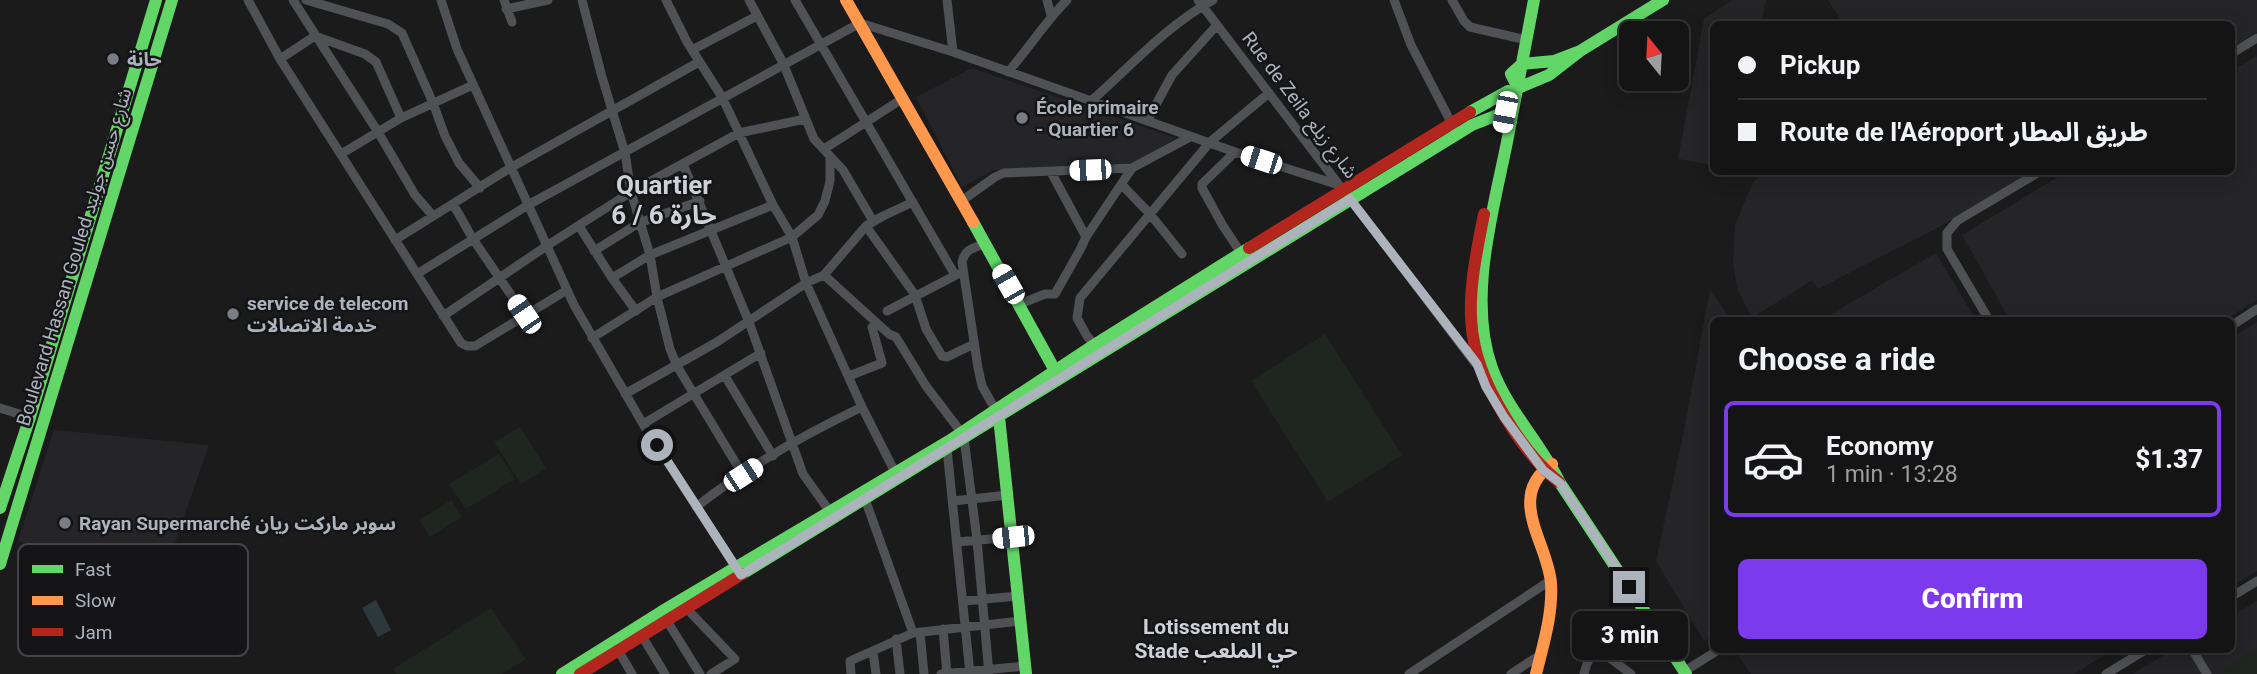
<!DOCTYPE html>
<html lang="en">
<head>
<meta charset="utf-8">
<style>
	body { margin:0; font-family:Roboto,"Noto Sans Arabic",sans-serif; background:#212122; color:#f1f3f6; height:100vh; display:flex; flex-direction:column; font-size:26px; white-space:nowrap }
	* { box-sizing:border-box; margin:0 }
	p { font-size:23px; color:#9d9ea0 }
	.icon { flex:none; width:38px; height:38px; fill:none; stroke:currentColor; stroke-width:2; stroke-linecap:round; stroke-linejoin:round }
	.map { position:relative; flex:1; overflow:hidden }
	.sheet { position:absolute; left:1710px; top:317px; width:525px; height:336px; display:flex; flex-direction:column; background:#141415; border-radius:10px; box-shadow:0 4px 18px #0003,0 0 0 2px #333334 }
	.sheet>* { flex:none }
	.banner { position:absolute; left:1710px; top:21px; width:525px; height:154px; border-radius:10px; box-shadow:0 4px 18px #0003,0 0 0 2px #333334; display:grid; align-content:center; height:154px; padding:0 28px; background:#141415 }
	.needle { width:46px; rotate:342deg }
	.controls { position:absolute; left:1619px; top:21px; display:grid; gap:14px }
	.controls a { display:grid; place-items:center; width:70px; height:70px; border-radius:10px; background:#141415; box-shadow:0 4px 18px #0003,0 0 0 2px #333334; font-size:35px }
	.end { position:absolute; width:32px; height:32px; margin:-16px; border:9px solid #acb3bc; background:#111; box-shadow:0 0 0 4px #111 }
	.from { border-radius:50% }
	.bubble { position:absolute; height:49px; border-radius:10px; background:#141415; box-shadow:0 4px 18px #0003,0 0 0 2px #333334; font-size:23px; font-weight:800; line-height:49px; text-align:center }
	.car { position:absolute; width:21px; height:42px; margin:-21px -10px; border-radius:9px; box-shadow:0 0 5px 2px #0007; background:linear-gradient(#fff 24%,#345 0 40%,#fff 0 76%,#345 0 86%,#fff 0) }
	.banner b { display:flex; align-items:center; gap:24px; height:66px; font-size:26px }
	.banner b+b { border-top:2px solid #333334 }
	.banner i { width:18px; height:18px; background:#f1f3f6 }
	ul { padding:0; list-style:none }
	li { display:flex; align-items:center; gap:21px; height:116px; margin:0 14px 10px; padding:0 14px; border:4px solid #333334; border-radius:10px }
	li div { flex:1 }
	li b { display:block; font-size:26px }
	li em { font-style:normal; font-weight:800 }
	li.current { border-color:#7c3aed }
	li>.icon { width:63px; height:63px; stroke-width:1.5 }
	h2 { padding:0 28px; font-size:32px; line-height:84px }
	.cta { display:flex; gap:14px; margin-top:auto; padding:14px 28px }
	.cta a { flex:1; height:80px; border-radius:10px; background:#7c3aed; color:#fff; font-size:28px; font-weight:800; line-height:80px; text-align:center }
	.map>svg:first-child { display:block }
</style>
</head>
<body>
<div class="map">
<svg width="2257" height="674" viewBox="0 0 2257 674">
	<rect width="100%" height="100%" fill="#1b1b1c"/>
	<path fill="#252528" d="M1733,0h33l-5,24h-48v141l-35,-6 26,-140z
		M1828,0h429v32l-26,16v-24h-388z
		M2257,56v244l-32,20h-215l-48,-85 104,-63h165v-101z
		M972,68l204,70 -41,25 -141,7 -32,17 -46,-90z
		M1763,172h267l-87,53 -125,64 -6,-9 -60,38 -15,-30 -4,-24 2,-39 18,-43z
		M1936,253l40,67h-155z
		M1710,290l21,30h-18v315l-9,6 -48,-80 27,-126z
		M2257,322v249l-26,16v-249z
		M54,430l155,15 -49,140 -142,-44z
		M2257,601v73h-125l43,-25h56v-33z
		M1734,649h380l-40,25h-323z"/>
	<path fill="#1f261f" d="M1325,334l77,121 -74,47 -77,-121z
		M520,427l26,41 -25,16 -27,-42z
		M499,454l16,25 -49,30 -17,-25z
		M451,500l11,17 -32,20 -10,-17z
		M491,608l35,51 -24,15h-106l-3,-5z
		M2257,648v26h-33l-2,-4z"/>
	<path fill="#2d383e" d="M376,600l15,30 -13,7 -16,-29z"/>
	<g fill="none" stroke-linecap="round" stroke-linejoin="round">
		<path stroke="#4f5155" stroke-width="9" d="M248,0l32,59 181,284 6,3h8l92,-56
			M293,0l85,132 37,63 18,21
			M306,0l82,24 14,9 31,70 12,33 14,27 21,25
			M441,0l16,49 117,256 69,119 95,147
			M504,0l8,22
			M582,0l20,77 23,76 6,39 19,63 7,42 13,52 7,17 66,109
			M666,0l21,42 35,55 51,108 19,32 14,46 56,124 35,69
			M749,0l34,63 31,76 29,31 30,51
			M795,0l160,275
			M947,0l6,52
			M1047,0l4,15
			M1198,0l141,185
			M1394,0l17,45 43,83
			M1452,0l12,21 6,6 57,13
			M506,9l42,-9
			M692,50l65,-34
			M2231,54l26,-16
			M280,59l35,-23 50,18 11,8 25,56
			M1008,72c21,-24 37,-50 59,-72
			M1090,102c40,-35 76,-76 123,-102
			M1147,121l25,-46 45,-50
			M824,149l78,-50
			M1235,152l-33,32v4l21,38 18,27
			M341,154l60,-36 72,-33
			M683,164l66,158 54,152 30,42
			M1051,172l35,65
			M1122,185l28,29 32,40
			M1348,196l127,167
			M960,202l35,-25 9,-4 128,-5 58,-31
			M453,204l20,35 51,75
			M579,226l33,52 24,33
			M866,226l49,69 11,34 16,27 5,1 27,-13
			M395,240l115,-72 189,-106
			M984,244c-11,4 -19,5 -22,18l16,106 4,18 13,23
			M594,251l45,-28 61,-22
			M417,274l111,-69 332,-182 93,29 282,100 104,33
			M824,275l65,59 7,3 30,49 35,46
			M612,278l38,-23 123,-50
			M1020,304l25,-10h10l25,-44 6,-13 46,-69
			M887,311l71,-37
			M443,316l105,-71 83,-53 108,-59 66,-14
			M1989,320l-42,-71v-16l10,-12 82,-49
			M2231,326l26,-17
			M592,338l65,-41 135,-60 26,-22 7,-14 5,-20v-24
			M1098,349l-11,-13 -10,-18 3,-20 130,-156 59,-49
			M725,376l48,80
			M849,376l33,-13 -10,-36 5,-4
			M625,394l92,-52 89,-59 18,-8 42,-49 17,-10 30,-14
			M0,408l32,10
			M643,424l118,-71
			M964,438l13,102 12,134
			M948,443l-1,6 23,225
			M865,499l48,134
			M953,501l55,-6
			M696,507c50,-39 109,-73 166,-100
			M957,542l55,-5
			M2231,597l26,-16
			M964,601l54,-5
			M687,609l48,50 -24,15
			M664,616l36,58
			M943,629l4,45
			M920,632l4,42
			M642,636l23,38
			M896,639l4,35
			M2192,649l15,25
			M618,650l14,24
			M873,652l3,22
			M1683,672l37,-23
			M851,674l-1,-13 63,-28 107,-12
			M941,674l84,-8
			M1409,674l142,-94
			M1511,674l29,-19
			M1584,674c3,-12 5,-20 19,-21l28,21
			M2106,674l41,-25"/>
		<path stroke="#63d668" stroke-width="12" d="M1534,0c-9,47 -18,95 -27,142 -14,70 -40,157 -15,226 15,42 49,75 68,115l126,191
			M1580,51l-26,10 -32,3 -11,10 7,14 31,-13 31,-24 83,-51
			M973,222l85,154
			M996,410l3,7 27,257
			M0,508l30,-91 126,-417
			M0,564l172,-564
			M742,574l730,-449 33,-13 10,-15 -7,-6 -38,21
			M562,674l99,-62 288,-171 145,-96 155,-97"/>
		<path stroke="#ff974d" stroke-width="12" d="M846,0l127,222
			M1536,674c7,-29 17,-60 15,-91 -3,-40 -46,-86 1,-119"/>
		<path stroke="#b3261e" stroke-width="12" d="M1484,214c-17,85 -25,129 23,206 14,23 31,45 52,62
			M1249,248l221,-136
			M580,674l162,-100"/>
	</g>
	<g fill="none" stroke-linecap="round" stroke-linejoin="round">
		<path stroke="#acb3bc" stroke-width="9" d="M657,445l84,130 609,-376 127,165 9,23 18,30 39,53 17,13 69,104"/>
	</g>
	<g fill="#797e84" stroke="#151518" stroke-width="2.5">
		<circle cx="113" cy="59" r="7"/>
		<circle cx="1022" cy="118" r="7"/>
		<circle cx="233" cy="314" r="7"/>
		<circle cx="65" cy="523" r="7"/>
	</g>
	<g text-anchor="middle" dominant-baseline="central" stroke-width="5" stroke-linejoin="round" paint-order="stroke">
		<g font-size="19" font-weight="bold" fill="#acb3bc" stroke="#151518" text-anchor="start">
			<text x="127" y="59">حانة</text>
			<text x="1036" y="107">École primaire<tspan x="1036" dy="22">- Quartier 6</tspan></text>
			<text x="247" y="303">service de telecom<tspan x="247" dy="22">خدمة الاتصالات</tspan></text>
			<text x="79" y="523">Rayan Supermarché سوبر ماركت ريان</text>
		</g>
		<g font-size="19" fill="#acb3bc" stroke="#151518">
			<text transform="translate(1300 105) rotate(53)">Rue de Zeila شارع زيلع</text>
			<text transform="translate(74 257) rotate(-73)">Boulevard Hassan Gouled شارع حسن جوليد</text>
		</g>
		<g font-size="21" font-weight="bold" fill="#ced1d8" stroke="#151518">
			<text x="1216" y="627">Lotissement du<tspan x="1216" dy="24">Stade حي الملعب</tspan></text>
		</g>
		<g font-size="26" font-weight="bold" fill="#ced1d8" stroke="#151518">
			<text x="664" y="185">Quartier<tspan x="664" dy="30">6 / حارة 6</tspan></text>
		</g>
	</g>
	<rect x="18" y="544" width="230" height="112" rx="10" fill="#151518" stroke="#424449" stroke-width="2"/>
	<rect x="32" y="565" width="31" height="8" fill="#63d668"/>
	<rect x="32" y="596" width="31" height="9" fill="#ff974d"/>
	<rect x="32" y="628" width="31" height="8" fill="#b3261e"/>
	<g font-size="19" fill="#acb3bc">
		<text x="75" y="576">Fast</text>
		<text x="75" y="607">Slow</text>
		<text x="75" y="639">Jam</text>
	</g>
</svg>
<div class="controls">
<a><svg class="needle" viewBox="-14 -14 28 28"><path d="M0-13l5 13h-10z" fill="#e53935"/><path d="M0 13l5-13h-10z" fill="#9d9ea0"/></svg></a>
</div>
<i class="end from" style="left:657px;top:445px"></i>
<i class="end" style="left:1629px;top:587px"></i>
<div class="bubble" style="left:1572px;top:611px;width:116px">3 min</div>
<i class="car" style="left:1505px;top:112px;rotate:191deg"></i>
<i class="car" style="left:1261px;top:160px;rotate:288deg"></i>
<i class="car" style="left:1090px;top:170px;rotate:268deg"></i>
<i class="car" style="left:1008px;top:284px;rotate:330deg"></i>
<i class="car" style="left:524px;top:314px;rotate:326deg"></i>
<i class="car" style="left:743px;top:475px;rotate:57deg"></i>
<i class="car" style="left:1013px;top:537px;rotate:264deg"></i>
<div class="banner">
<b><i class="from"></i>Pickup</b>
<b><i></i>Route de l'Aéroport طريق المطار</b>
</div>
<section class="sheet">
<h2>Choose a ride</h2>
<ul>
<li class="current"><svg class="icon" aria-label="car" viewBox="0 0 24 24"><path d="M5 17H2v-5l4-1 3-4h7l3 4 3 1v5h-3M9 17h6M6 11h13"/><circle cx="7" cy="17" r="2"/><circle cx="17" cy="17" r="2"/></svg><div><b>Economy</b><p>1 min · 13:28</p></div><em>$1.37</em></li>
</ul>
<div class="cta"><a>Confirm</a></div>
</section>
</div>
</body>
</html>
